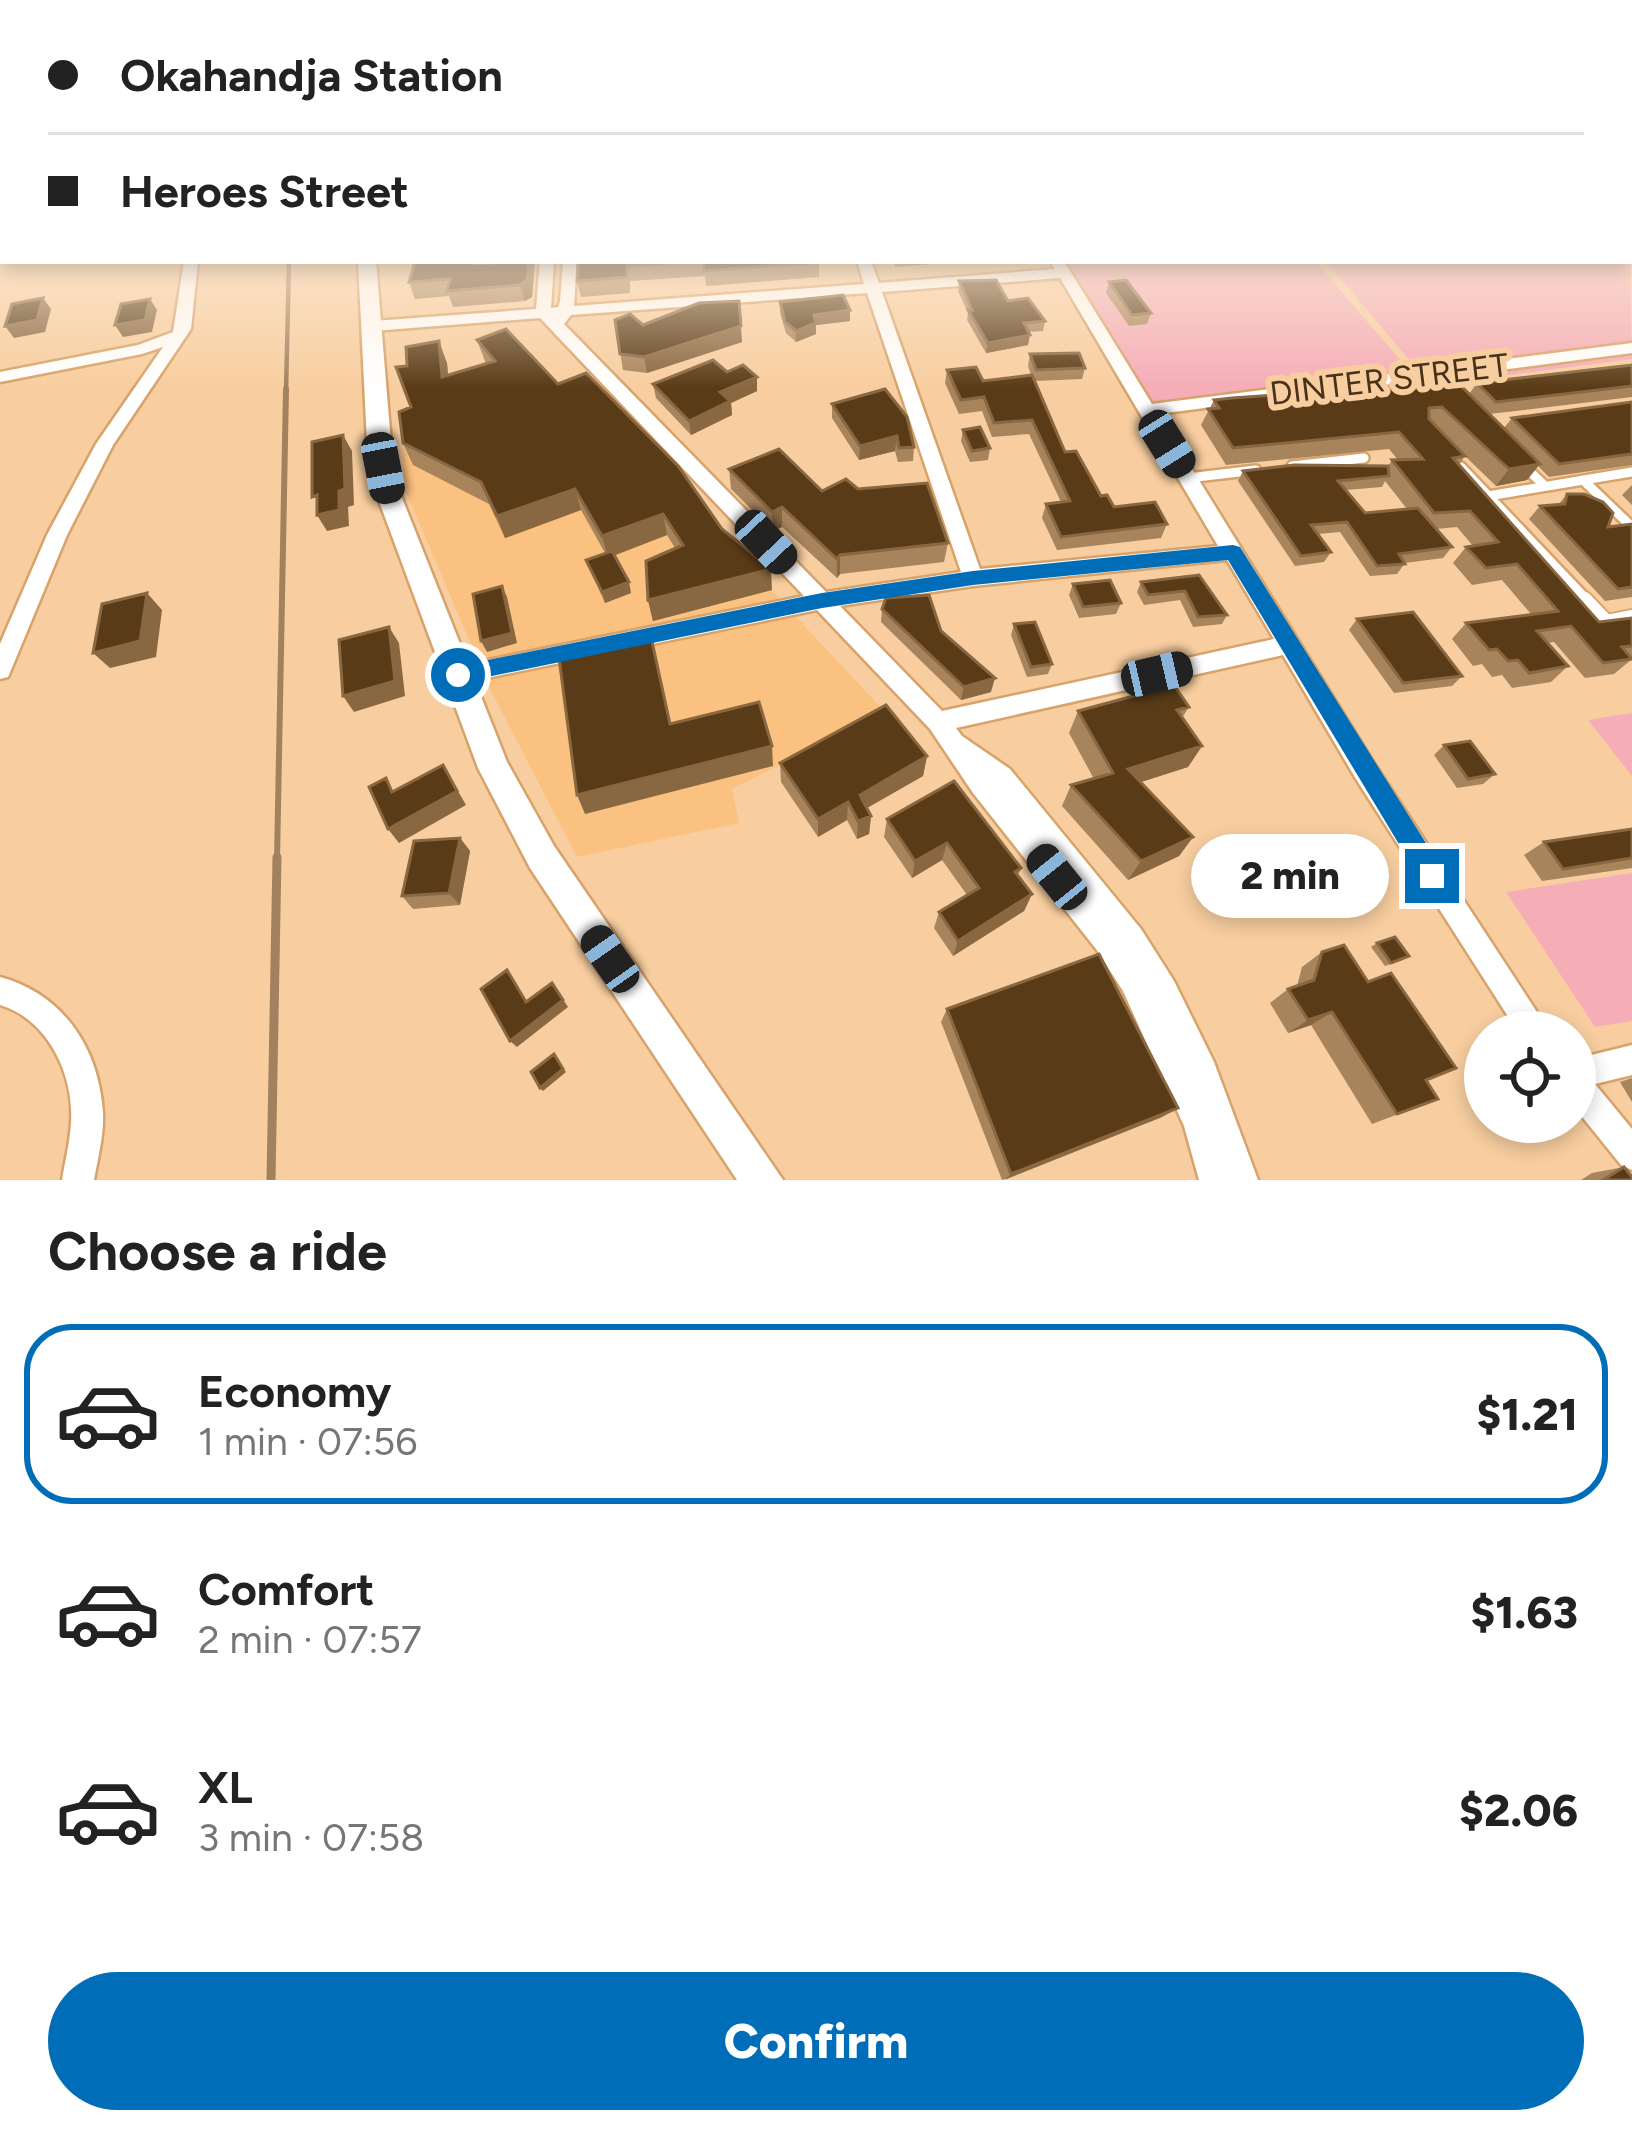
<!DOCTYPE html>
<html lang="en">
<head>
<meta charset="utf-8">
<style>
	body { margin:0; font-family:Figtree,sans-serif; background:#f6f6f6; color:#222; height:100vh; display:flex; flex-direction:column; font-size:45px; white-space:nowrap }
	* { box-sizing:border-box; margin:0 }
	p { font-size:39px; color:#767676 }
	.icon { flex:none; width:66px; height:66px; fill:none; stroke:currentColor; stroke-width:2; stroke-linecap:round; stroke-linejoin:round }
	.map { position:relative; height:1180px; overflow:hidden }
	.panel { display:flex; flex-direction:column; background:#fff; flex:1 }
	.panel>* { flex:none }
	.banner { position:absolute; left:0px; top:0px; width:1632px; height:264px; box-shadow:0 6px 18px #0003; display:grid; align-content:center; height:264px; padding:0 48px; background:#fff }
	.controls { position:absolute; left:1464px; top:1011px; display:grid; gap:24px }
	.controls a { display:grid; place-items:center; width:132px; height:132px; border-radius:50%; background:#fff; box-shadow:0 6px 18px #0003; font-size:60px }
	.end { position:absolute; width:54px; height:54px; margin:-27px; border:15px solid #006db8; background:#fff; box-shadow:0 0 0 6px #fff }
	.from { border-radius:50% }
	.bubble { position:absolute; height:84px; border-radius:42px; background:#fff; box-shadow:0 6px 18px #0003; font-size:39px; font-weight:800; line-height:84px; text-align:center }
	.car { position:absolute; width:36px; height:72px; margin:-36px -18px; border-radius:15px; box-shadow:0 0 9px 3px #0007; background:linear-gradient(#222 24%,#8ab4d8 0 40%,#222 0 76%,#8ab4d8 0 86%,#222 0) }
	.banner b { display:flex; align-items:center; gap:42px; height:114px; font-size:45px }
	.banner b+b { border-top:3px solid #e0e0e0 }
	.banner i { width:30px; height:30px; background:#222 }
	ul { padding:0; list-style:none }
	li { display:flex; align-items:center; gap:36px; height:180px; margin:0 24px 18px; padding:0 24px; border:6px solid transparent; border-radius:48px }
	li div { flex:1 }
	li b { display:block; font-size:45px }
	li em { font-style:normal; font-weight:800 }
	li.selected { border-color:#006db8 }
	li>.icon { width:108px; height:108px; stroke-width:1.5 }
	h2 { padding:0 48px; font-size:54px; line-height:144px }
	.cta { display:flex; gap:24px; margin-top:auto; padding:24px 48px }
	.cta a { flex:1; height:138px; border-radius:72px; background:#006db8; color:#fff; font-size:48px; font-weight:800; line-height:138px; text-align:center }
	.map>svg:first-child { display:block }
</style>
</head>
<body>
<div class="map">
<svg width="1632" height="1180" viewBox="0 0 1632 1180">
	<rect width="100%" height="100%" fill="#f8cea0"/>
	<path fill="#fbc180" d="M509,397l259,190 117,125 -153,77 7,34 -162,34 -87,-168 -87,-204 -1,-49z"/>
	<path fill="#f5adb8" d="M1629,223l3,136 -202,26 -104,-124h303z
		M1057,261h258l99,115 -268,34z
		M1632,713v63l-44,-56z
		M1632,873v148l-37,6 -89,-135z"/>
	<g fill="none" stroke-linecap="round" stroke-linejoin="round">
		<g stroke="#d7a36a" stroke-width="14">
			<path id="service-far1" d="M1292,466l72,-8
				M1524,466l21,20
				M1461,467l127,134
				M1188,478l68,-8
				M1583,480l49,47
				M1488,496l144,-24"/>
		</g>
		<g stroke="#d7a36a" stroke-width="16">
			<path id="service" d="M1585,598l22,23 25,-5"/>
		</g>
		<g stroke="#d7a36a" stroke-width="5">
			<path id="minor" d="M184,261h14l-7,68 -78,116 -46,90 -56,135 -3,7 -8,2v-35l47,-109 49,-91 67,-97 -21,7 -142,28v-10l138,-27 35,-13z
				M540,261h14l-3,47 7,-1 2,-6 3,-40h14l-3,45 290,-22 -7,-23h14l8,22 176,-14 -5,-8h14l88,143 480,-61v10l-474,61 216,349 176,269h-32l-162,-253 -73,-124 -327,73 6,8 48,33 131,160 33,52 40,81 44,118h-59l-15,-54 -61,-135 -27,-42 -123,-156 -43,-64 -113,-119 -359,74 -8,-2 -3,-7 3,-7 8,-2 346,-70 -264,-278 -167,13 -8,-5 8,-5 163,-12zM1060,278l158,268 -238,23 -98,-277zM867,293l94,279 -135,20 -262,-268 7,-9zM1227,560l47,79 -332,72 -102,-105 133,-20z
				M0,977c63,17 99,71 103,136 1,22 -5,45 -9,67h-32c3,-19 8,-38 9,-58 3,-47 -23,-103 -71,-117z
				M1632,1045v30l-37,9 37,45v41l-11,-5 -46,-57v-49z"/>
		</g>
		<g stroke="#d7a36a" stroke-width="5">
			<path id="secondary" d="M358,261h18l15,182 9,50 107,269 47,84 229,334h-46l-207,-312 -52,-100 -102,-275 -9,-50z"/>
		</g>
		<use href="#service-far1" stroke="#fff" stroke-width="9"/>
		<use href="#service" stroke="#fff" stroke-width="12"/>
		<use href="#minor" fill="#fff" fill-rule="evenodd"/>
		<use href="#secondary" fill="#fff" fill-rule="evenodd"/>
		<path stroke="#a1815e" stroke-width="4.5" d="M286,392l3,-131"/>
		<path stroke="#a1815e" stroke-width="6" d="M277,860l9,-471"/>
		<path stroke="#a1815e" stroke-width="9" d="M271,1180l6,-323"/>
	</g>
	<path fill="#a8845c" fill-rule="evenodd" d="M503,261h32l-3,36 -7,4 -72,6 -4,-11 -34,3 -6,-17 72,-19z
		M578,261l241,1v15l-113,9 -1,-10 -75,5v12l-49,4 -4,-16z
		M893,261h79l-77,6z
		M959,281l49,20 37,20 -2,10 -14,1 -1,13 -42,8 -19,-33 1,-7 -10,-22z
		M1109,282l42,31 -4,11 -18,2 -23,-33z
		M780,302l70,19 -34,4v9l-20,8 -10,-9 -6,-20z
		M615,320l127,22 -95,31 -24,-3z
		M477,340l81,44 164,145 50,61 -119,31 -5,-21 27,-52 -8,-13 -53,20 17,38 -26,10 -19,-43 19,-7 -24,-43 -76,28 -16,-34 -76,-39 -10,-22 8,-36 -4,-41 40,-3 1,13 38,-12z
		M1030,354l55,14 -3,11 -47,2 30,71 36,44 13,11 53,17 -6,14 -104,12 -15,-32 4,-14 15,-2 -32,-68 -37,3 -10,-26 -23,3 -14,-31 2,-13 36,11 48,-6 -3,-9z
		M1632,365v32l-142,17 14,14 8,-10 120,-16v63l-83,12 -11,-11 -11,14 -31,6 -31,-30 -6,9 140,157 33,-4v41l-18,15 -29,4 -31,-36 -7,1 21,23 -17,16 -39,6 -10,-13 -10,2 -10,-13 -9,2 -21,-27 14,-16 65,-9 -29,-34 -30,5 -19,-22 13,-16 7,-1 -16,-19 -21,2 16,18 -9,11 -38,5 -8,11 -27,2 -30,-44 -22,2 13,18 -7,10 -29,4 -57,-85 5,-10 145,-5 4,-6h6l-9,-11 -163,16 -25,-40 13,-25 255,-6 8,-11zM1385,481l22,28 -42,4 -19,-23 36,-3z
		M757,377v14l-26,12 1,12 -41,20 -35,-37 -3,-14z
		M832,404l82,43 -1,14 -15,1 -3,-11 -36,9 -27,-42z
		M963,430l27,18 -2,12 -18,2 -9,-21z
		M729,469l93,22 36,-2 90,54 -4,19 -104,12 -3,4 -55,-51 -9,4 -42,-42z
		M1632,485v20l-10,-10z
		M1567,494l41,33 24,-3v73l-27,4 -76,-82 11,-13 18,-1z
		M1199,575l28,40 -5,9 -29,3 -13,-27 -36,5 -7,-13 4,-10z
		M1073,584l48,19 -5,11 -37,4 -10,-23z
		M882,609l109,83 -30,8 -80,-78z
		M1357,619l105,57 -10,10 -58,7 -45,-63z
		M1014,624l38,40 -4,10 -21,3 -16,-42z
		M1189,707l-7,11 20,28 -14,21 -47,15 52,55 -14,19 -51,24 -66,-74 9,-21 23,-6 -25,-46 9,-22z
		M1444,745l51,29 -12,10 -26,4 -23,-33z
		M927,756l-4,20 -56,32 4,8 -2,18 -12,5 -10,-19 -29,17 -37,-55 -1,-19z
		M887,819l134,49 -3,7 14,19 -8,17 -71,45 -19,-28 5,-16 28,-17 -25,-35 -30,18 -28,-41z
		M1632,829v39l-90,13 -18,-26 20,-13z
		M460,838l10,13 -10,54 -47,4 -11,-13z
		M1309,849l61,49 -39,10 -31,-51z
		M1377,943l26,17 -18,6 -14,-19z
		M1322,952l104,129 12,18 -66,25 -61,-99 -23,8 -18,-30 18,-14 9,-3 5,-19z
		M947,1009l215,108 -160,63 -61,-158z
		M1632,1078v24l-12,-20z
		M1624,1167l8,13h-51l11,-7z"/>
	<path fill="#896740" d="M529,261h6l-3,36 -7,4 -5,-16z
		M43,298l8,11 -6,23 -31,6 -9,-12z
		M150,299l7,11 -5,22 -29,5 -8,-12z
		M850,310v11l-34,4v9l-20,8v-11l18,-16z
		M741,326l1,16 -95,31 -3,-16z
		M1030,335l-2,10 -42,8 2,-10z
		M439,341l8,22 3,36 -8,-22z
		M757,377v14l-26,12 1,12 -41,20 -2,-14 31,-29z
		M343,435l9,16 2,54 -6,2 1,19 -22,5 -10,-16 22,-24z
		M897,436l-2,15 -36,9 1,-14z
		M1540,464l-13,16 -31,6 13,-17z
		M575,489l6,21 -76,28 -8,-22z
		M782,507v20l-9,4 -1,-19z
		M663,514l4,21 -59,23 -6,-22z
		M840,555v19l-3,4v-19z
		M771,569l1,21 -119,31 -5,-21z
		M629,582l2,11 -26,10 -3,-11z
		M502,586l5,11 10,46 -30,9 -6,-11z
		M147,593l15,17 -6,47 -46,11 -17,-15z
		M389,627l10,16 6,53 -51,16 -11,-16z
		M995,678l-4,14 -30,8 3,-13z
		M772,746l1,20 -188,48 -8,-19z
		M1202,746l-14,21 -72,23 12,-21z
		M927,756l-4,20 -65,37 2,-18z
		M443,765l23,40 -67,38 -11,-14z
		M848,802l-1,18 -29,17v-18z
		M871,816l-2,18 -12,5 1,-18z
		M1193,837l-14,19 -51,24 13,-19z
		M460,838l10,13 -10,54 -11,-12z
		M947,843l-5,17 -30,18 3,-17z
		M1381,890l-11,8 -39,10 10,-8z
		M1032,894l-8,17 -71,45 5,-15z
		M552,983l16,24 -51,40 -7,-6z
		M1332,1012l-21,13 -23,8 20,-13z
		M556,1057l10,15 -23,19 -3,-3z
		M1178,1108l-16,9 -158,63 7,-6z"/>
	<path fill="#593b17" stroke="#896740" stroke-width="3" d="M415,261h59l-1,3 56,-3 -2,19 -7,5 -73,6 3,-12 -41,3z
		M578,261h118l-69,5v11l-50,4z
		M703,261h116v1l-115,9z
		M996,280l12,21 20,-3 17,23 -21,2 6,12 -42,8 -20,-33h4l-13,-29z
		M1126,280l25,33 -19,2 -23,-33z
		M843,295l7,15 -36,5 2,8 -20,8 -11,-9 -5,-20z
		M43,298l-6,22 -32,6 7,-22z
		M150,299l-5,21 -30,5 6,-21z
		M739,301l2,25 -97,31 -24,-3 -5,-34 15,-6 13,11 56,-22z
		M506,329l52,55 28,-11 92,93 44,63 49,40 -123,31 -2,-39 37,-16 -20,-31 -61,22 -27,-47 -78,27 -16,-34 -78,-39 -4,-31 12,-5 -15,-40 11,-1 -1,-19 33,-6 3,36 53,-16 -18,-21z
		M1079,353l6,15 -49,2 -6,-16z
		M713,360l14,12 16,-7 14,12 -37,15 10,9 -41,20 -36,-37z
		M1632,365v21l-136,16 -19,-19z
		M976,367l7,14 49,-6 33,77 11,-1 25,45 6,-1 7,12 41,-5 12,22 -106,13 -15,-33 24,-3 -38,-81 -38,3 -10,-26 -23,3 -14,-30z
		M1458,383l82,81 -31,5 -67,-62 -13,1v11l36,37 -12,2 146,164 33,-4v28l-10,1 10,12 -29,4 -32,-37 -34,5 31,35 -39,7 -11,-13 -10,1 -11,-12 -8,1 -23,-27 92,-12 -41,-47 -31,4 -20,-21 32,-5 -28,-31 -36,2 -42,-53 31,-1 -24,-27 -166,16 -25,-39 11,-1 -5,-8 18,-2z
		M885,389l22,28 7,30 -15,1 -2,-12 -37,10 -28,-42z
		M1632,402v52l-73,10 -47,-46z
		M980,427l10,21 -18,3 -9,-21z
		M343,435l2,54 -6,2v19l-22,5v-20l-5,2v-55z
		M779,449l43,42 24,-12 12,10 69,-6 21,60 -108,12 -3,4 -55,-52 -10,5 -43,-43z
		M1294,465l94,1 1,10 -51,5 27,32 53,-5 34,39 -53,7 6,10 -28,2 -30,-44 -36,3 20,27 -30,4 -58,-85z
		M1567,494h17l19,8 10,11 -5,14 24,-3v63l-14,2 -78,-83 25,-2z
		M612,551l17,31 -27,10 -16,-32z
		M1199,575l28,40 -29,2 -13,-26 -37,4 -7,-13z
		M1110,580l11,23 -38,4 -10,-23z
		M502,586l10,47 -31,8 -8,-47z
		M147,593l-7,48 -47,12 9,-49z
		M929,595l12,36 54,47 -31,9 -82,-78 4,-11z
		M1413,612l49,64 -59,7 -46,-64z
		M1035,622l17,42 -21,3 -17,-43z
		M389,627l6,54 -52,15 -4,-56z
		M651,637l19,87 89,-22 13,44 -195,49 -18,-137z
		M1174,685l15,22 -12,3 25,36 -74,23 65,68 -52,24 -70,-76 42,-12 -35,-62z
		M886,705l41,51 -67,39 11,21 -13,5 -10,-19 -30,17 -38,-56z
		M1470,741l25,33 -27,5 -24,-34z
		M443,765l14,26 -69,38 -19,-42 17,-9 6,14z
		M954,781l67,87 -6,4 17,22 -74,47 -19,-29 40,-24 -32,-45 -32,18 -28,-42z
		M1632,829v29l-69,11 -19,-27z
		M460,838l-11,55 -47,3 12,-55z
		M1347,839l34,51 -40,10 -32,-51z
		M1395,937l14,19 -18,7 -14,-20z
		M1344,945l24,37 23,-9 65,95 -30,12 12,19 -41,15 -65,-102 -24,8 -20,-31 26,-9 8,-28z
		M1099,954l79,154 -167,66 -64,-165z
		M507,970l19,32 26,-19 11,17 -53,41 -29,-52z
		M554,1054l9,15 -23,19 -9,-16z
		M1624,1167l8,10v3h-29z"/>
	<linearGradient id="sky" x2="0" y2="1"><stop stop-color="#8e97e1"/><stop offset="0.57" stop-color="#fce9d4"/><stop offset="1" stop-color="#fce9d4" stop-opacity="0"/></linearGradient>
	<rect width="1632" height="388" fill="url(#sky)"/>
	<path fill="#006db8" d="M1233,545l7,2 201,320 4,9 -4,8h-18l-195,-324 -255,25 -151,23 -364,75 -10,-8 10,-9 364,-73 151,-22z"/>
	<g text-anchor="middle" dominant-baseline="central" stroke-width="12" stroke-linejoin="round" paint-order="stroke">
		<g font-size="33" fill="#47321a" stroke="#f8cea0">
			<text transform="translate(1389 379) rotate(-7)">DINTER STREET</text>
		</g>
	</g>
</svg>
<div class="controls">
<a><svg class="icon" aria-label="locate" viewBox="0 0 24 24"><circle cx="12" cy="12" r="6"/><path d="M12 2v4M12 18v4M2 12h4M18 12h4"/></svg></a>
</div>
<i class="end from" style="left:458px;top:675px"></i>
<i class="end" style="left:1432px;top:876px"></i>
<div class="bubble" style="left:1191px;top:834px;width:198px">2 min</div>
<i class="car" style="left:1167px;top:444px;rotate:148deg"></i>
<i class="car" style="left:383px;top:468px;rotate:169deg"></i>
<i class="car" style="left:766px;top:542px;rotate:137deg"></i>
<i class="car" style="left:1157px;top:674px;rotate:77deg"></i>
<i class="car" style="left:1057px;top:877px;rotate:321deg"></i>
<i class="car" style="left:610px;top:959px;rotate:325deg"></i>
<div class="banner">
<b><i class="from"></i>Okahandja Station</b>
<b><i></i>Heroes Street</b>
</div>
</div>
<section class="panel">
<h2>Choose a ride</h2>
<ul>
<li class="selected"><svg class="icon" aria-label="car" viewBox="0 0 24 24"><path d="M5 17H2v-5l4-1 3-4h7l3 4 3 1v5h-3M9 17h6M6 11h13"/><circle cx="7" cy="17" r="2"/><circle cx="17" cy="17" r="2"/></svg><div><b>Economy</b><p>1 min · 07:56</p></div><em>$1.21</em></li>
<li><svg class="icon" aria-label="car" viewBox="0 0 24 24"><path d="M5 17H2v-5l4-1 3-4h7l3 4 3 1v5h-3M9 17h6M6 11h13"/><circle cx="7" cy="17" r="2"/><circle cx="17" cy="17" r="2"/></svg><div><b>Comfort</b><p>2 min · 07:57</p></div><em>$1.63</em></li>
<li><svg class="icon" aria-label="car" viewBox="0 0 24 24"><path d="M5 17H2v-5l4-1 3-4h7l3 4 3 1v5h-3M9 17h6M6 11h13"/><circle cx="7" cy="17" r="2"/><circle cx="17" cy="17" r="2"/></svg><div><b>XL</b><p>3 min · 07:58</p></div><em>$2.06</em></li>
</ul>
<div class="cta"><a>Confirm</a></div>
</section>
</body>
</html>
